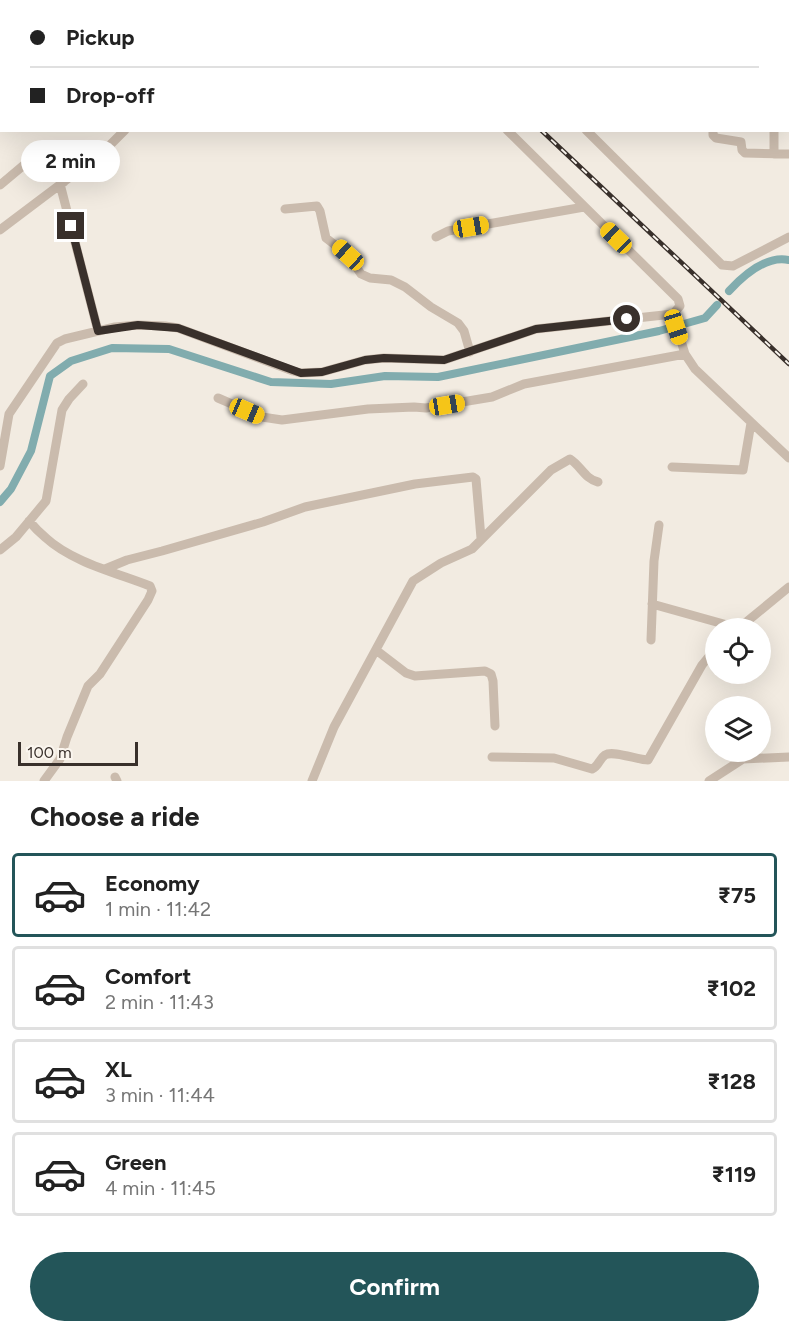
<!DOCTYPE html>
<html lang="en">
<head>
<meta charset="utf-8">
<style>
	body { margin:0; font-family:Figtree,sans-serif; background:#f6f6f6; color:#222; height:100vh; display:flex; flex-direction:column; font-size:22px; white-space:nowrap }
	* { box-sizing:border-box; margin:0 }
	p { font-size:20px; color:#767676 }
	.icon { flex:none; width:33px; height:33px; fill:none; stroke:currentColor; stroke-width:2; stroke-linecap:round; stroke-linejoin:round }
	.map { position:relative; height:781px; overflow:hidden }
	.sheet { display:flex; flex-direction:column; background:#fff; flex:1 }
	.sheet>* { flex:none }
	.banner { position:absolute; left:0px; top:0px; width:789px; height:132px; box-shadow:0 6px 24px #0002; display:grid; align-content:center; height:132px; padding:0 30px; background:#fff }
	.fabs { position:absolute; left:705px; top:618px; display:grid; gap:12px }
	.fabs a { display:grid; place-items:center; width:66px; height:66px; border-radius:50%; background:#fff; box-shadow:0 6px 24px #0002; font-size:30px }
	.scale { position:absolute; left:18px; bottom:15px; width:120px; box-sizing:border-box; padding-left:6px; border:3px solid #39302b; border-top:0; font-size:16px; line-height:21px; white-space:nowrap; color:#39302b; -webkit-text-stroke:4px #faf5ee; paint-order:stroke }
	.end { position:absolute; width:27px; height:27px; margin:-14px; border:8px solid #39302b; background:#fff; box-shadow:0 0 0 3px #fff }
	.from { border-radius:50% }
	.bubble { position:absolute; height:42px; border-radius:21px; background:#fff; box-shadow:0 6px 24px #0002; font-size:20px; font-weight:700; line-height:42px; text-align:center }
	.car { position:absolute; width:18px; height:36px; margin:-18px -9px; border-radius:8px; box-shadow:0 0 4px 2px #0007; background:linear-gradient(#f5c518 24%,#345 0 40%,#f5c518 0 76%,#345 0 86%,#f5c518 0) }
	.banner b { display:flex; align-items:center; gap:21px; height:57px; font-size:22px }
	.banner b+b { border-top:2px solid #e0e0e0 }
	.banner i { width:15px; height:15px; background:#222 }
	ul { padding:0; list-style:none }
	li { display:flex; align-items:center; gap:18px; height:84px; margin:0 12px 9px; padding:0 18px; border:3px solid #e0e0e0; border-radius:6px }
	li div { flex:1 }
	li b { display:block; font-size:22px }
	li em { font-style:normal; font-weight:700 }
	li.selected { border-color:#235559 }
	li>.icon { width:54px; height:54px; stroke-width:1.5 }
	h2 { padding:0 30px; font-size:27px; line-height:72px }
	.primary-button { display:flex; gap:12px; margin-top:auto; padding:12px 30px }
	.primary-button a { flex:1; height:69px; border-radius:36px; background:#235559; color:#fff; font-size:24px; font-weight:700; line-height:69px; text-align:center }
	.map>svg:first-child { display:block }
</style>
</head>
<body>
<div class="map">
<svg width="789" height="781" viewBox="0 0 789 781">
	<rect width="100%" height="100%" fill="#f2ebe1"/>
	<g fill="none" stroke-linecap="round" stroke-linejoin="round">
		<path stroke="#81acae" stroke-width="8" d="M729,291c14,-15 38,-36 60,-31
			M0,502l11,-13 20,-38 19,-75 21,-15 41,-13 57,1 102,33 60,2 54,-8 53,1 221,-46 46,-13 12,-13"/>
		<path stroke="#cabbad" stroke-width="9" d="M380,0l2,2
			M450,0l2,2
			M0,1l3,-1
			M281,2l1,-2
			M717,2v-2
			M586,130l136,135 11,1 56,-29
			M713,130v5l3,3 25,4 1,8 3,3 44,1
			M774,154v-24
			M60,184l38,147
			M0,185l37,-31 27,28
			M285,209l32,-3 3,5 6,27 22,17 13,19 9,4 21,2 14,7 26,20 27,16 6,8 6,21
			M0,230l102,-77 23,-23
			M436,237l12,-6 136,-24
			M673,314l12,40 10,15 94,89
			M218,398l44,19 20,3 86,-11 46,-2 12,1 66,-11 32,-13 161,-30
			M0,466l9,-52 48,-71 8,-4 50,-12 23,-2 27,1 13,2 115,43 8,2 21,-1 43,-12 19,-2 60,2 92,-31 137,-15 7,-8 -2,-7 -171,-169
			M672,467l71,3 8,-47
			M29,521c5,6 11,12 17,17 26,24 71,35 104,48l2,5 -4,9 -48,74 -12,12 -21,51 -7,22 -16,22
			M0,550l16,-13 30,-36 16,-91 7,-11 14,-15
			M105,569l22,-9 35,-9 101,-29 42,-15 110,-23 58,-7 3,2 5,59
			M652,604l86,24
			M739,628l50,-41
			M651,640l3,-79 5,-36
			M376,650l30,23 9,3 70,-5 6,3 2,7 2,45
			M492,757l62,1 38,11c7,-3 7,-10 13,-14 8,-5 33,5 43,5l54,-95 14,-17
			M115,777l2,4
			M312,781l22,-54 79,-146 28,-18 31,-14 79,-79 19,-11c11,7 15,20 28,23
			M709,781l34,-22 46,-2"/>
		<g stroke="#39302b" stroke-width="4.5">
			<path id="rail" d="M409,0l1,2
				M420,0l2,2
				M541,130l248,234"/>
		</g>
		<use href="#rail" stroke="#faf5ee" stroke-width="2" stroke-dasharray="7" stroke-linecap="butt"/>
	</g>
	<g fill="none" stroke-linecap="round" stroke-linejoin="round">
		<path stroke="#39302b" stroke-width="8" d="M71,226l27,105 40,-6 40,3 123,45 21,-1 43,-12 19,-2 60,2 92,-31 91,-10"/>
	</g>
</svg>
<div class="fabs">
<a><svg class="icon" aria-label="locate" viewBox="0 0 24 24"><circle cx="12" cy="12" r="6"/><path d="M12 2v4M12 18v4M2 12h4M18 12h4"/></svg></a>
<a><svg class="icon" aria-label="layers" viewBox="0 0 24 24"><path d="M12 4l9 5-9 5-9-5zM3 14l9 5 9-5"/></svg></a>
</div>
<div class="scale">100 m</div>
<i class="end from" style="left:627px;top:319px"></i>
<i class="end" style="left:71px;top:226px"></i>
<div class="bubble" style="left:21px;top:140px;width:99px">2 min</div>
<i class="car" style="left:471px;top:227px;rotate:80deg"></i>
<i class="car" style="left:616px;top:238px;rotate:314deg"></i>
<i class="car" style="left:348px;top:255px;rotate:312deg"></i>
<i class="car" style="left:676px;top:327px;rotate:162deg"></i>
<i class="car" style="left:447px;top:405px;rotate:81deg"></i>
<i class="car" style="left:247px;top:411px;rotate:113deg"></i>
<div class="banner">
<b><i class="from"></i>Pickup</b>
<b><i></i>Drop-off</b>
</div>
</div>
<section class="sheet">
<h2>Choose a ride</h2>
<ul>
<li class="selected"><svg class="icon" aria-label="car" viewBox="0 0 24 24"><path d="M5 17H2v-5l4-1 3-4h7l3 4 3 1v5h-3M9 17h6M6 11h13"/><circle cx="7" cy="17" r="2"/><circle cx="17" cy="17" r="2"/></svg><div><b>Economy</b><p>1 min · 11:42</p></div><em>₹75</em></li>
<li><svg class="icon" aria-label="car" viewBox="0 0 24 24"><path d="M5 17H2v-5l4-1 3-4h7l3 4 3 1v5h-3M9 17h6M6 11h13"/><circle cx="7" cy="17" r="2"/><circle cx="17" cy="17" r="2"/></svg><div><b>Comfort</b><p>2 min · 11:43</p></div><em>₹102</em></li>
<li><svg class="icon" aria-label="car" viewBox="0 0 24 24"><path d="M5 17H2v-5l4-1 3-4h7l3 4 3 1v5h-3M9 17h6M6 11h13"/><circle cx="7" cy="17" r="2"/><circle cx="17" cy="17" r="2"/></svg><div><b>XL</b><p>3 min · 11:44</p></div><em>₹128</em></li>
<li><svg class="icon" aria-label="car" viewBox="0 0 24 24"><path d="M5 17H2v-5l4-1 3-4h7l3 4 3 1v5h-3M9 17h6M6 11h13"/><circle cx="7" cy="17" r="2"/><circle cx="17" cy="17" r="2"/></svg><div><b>Green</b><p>4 min · 11:45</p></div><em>₹119</em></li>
</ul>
<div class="primary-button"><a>Confirm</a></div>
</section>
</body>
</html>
